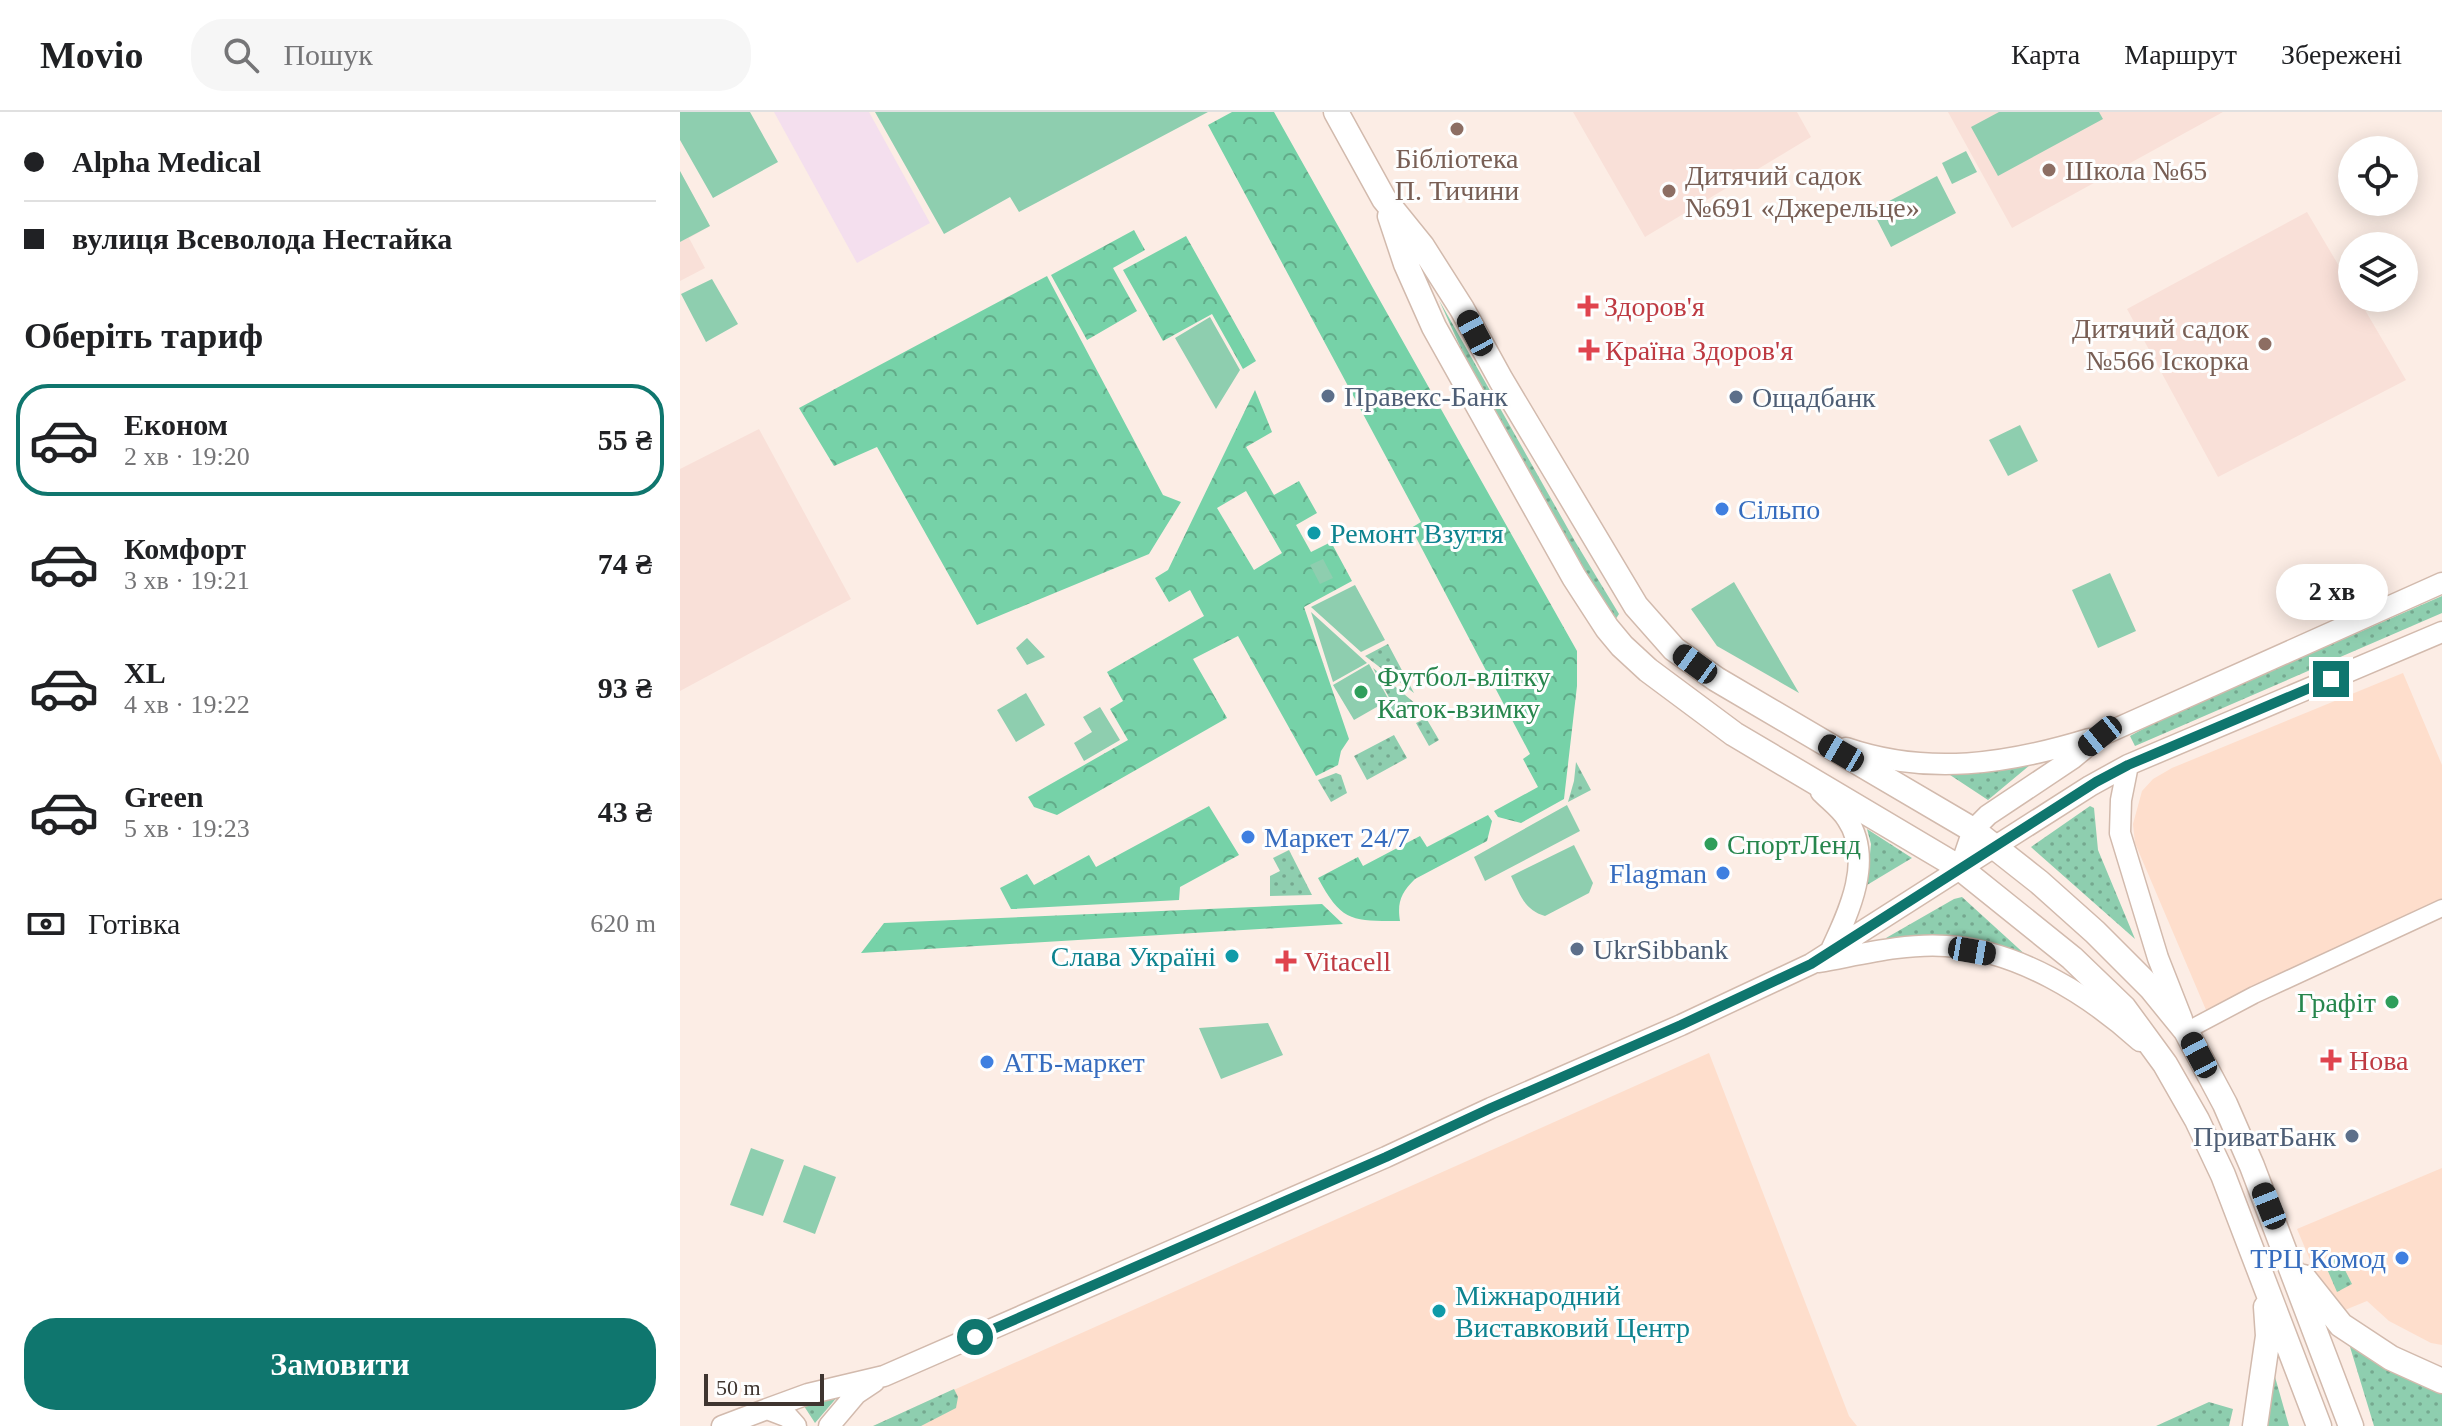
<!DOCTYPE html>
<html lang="uk">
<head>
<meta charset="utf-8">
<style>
	body { margin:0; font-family:"Times New Roman",serif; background:#f6f6f6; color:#202124; height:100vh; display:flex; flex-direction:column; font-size:30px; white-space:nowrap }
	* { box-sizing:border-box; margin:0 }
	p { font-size:26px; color:#757577 }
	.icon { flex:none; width:44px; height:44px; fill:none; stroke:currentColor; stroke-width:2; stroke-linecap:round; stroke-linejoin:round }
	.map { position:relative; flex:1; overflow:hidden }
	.panel { display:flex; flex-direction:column; background:#fff; width:680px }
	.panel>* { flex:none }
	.top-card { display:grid; align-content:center; height:176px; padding:0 24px; background:#fff }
	.fabs { position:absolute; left:1658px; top:24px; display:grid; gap:16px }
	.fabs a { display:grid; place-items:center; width:80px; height:80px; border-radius:50%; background:#fff; box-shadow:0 4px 20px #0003; font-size:40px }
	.scale { position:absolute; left:24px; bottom:20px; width:120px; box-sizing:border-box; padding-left:8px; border:4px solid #3f3530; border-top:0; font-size:22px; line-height:28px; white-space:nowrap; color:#3f3530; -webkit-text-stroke:6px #fefefe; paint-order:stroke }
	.end { position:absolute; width:36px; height:36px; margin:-18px; border:10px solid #0f766e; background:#fff; box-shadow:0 0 0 4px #fff }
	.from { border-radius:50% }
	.bubble { position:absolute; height:56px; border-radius:28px; background:#fff; box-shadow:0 4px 20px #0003; font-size:26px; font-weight:800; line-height:56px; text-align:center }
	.car { position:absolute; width:24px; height:48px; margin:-24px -12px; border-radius:10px; box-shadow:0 0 6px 2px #0007; background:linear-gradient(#222 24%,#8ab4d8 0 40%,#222 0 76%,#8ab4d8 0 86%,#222 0) }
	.top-card b { display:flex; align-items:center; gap:28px; height:76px; font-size:30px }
	.top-card b+b { border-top:2px solid #e0e0e0 }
	.top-card i { width:20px; height:20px; background:#202124 }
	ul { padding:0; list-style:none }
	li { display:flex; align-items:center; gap:24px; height:112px; margin:0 16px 12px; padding:0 8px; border:4px solid transparent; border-radius:32px }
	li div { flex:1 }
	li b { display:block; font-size:30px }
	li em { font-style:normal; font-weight:800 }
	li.active { border-color:#0f766e }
	li>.icon { width:72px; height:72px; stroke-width:1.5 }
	h2 { padding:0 24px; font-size:36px; line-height:96px }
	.pay { display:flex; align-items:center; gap:20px; height:88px; padding:0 24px; font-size:30px }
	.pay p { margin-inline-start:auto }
	.action { display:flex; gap:16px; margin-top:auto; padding:16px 24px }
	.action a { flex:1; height:92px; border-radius:32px; background:#0f766e; color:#fff; font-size:32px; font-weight:800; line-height:92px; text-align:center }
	header { display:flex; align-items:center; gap:48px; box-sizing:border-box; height:112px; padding:0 40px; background:#fff; border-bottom:2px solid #e0e0e0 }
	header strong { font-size:38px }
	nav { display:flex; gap:44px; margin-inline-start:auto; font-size:28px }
	.search { width:560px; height:72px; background:#f6f6f6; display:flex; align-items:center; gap:20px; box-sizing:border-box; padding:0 28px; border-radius:32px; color:#757577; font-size:30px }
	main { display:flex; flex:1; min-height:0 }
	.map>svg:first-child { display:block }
</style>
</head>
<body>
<header>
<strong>Movio</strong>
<div class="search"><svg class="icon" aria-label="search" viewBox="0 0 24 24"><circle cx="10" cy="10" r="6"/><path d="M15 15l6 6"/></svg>Пошук</div>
<nav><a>Карта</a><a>Маршрут</a><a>Збережені</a></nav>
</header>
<main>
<section class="panel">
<div class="top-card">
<b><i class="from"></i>Alpha Medical</b>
<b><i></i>вулиця Всеволода Нестайка</b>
</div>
<h2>Оберіть тариф</h2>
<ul>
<li class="active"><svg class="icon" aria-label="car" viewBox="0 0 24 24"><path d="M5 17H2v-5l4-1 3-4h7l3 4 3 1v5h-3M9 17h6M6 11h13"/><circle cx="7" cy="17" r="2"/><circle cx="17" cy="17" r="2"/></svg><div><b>Економ</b><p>2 хв · 19:20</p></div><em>55 ₴</em></li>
<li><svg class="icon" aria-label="car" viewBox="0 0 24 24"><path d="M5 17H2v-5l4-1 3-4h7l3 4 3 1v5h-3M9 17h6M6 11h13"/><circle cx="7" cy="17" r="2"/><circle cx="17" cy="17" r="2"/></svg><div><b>Комфорт</b><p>3 хв · 19:21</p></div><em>74 ₴</em></li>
<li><svg class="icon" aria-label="car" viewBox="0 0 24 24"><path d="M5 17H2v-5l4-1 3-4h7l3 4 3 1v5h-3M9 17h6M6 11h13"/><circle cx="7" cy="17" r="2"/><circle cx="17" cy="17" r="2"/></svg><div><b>XL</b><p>4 хв · 19:22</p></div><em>93 ₴</em></li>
<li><svg class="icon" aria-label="car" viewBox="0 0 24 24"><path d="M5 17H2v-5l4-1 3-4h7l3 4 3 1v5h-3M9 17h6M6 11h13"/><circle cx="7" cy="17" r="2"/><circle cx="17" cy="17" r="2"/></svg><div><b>Green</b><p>5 хв · 19:23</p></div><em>43 ₴</em></li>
</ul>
<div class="pay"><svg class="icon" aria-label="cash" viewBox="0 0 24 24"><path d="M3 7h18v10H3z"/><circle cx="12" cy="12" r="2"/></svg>Готівка<p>620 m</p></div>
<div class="action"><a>Замовити</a></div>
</section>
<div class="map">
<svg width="1762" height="1314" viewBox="0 0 1762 1314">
	<defs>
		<pattern id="grass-dots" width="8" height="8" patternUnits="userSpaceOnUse" patternTransform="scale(2)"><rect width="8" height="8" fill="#8eceaf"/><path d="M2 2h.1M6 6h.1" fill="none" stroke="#75a88f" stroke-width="1.8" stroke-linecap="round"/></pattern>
		<pattern id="forest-crowns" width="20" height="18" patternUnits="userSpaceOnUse" patternTransform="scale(2)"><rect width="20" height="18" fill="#76d2a8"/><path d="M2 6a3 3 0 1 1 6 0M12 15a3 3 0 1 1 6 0" fill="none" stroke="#62ab89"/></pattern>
	</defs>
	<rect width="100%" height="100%" fill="#fcede5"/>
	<path fill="#fedecc" d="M1723,561l39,92v153l-230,106 -77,-181 -2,-19 9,-33 11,-12 19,-11z
		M1029,941l140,363 8,10h-984z
		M1762,1056v177l-11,-2 -42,-22 -22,-20 -22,9 -10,-7 -16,-22 -22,-52z"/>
	<path fill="#f9e0d8" d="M893,0h224l14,25 -166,100z
		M1268,0h275l-211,116z
		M0,59l30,55 -21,12 16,30 -25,13z
		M1627,100l45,76v10h6l48,82 -188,97 -91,-168z
		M79,317l92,170 -171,92v-222z"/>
	<path fill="#f4dfee" d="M94,0h95l61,111 -73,40z"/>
	<path fill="url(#grass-dots)" d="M759,188l137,243 43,71 -4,6 -21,-28 -106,-184z
		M1762,484v17l-307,133 -5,-10 33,-18z
		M708,532l26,49 -49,-37z
		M693,556l44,37 -26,14 -8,-13 8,-5z
		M746,606l13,22 -10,6 -13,-23z
		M714,623l13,23 -40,22 -13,-24z
		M896,650l15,28 -23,12 6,-21z
		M1350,653l-42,35 -41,-27z
		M656,661l5,2 6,18 -16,9 -13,-22z
		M1410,694l4,2 4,42 37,89 -104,-92z
		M1187,717l45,29 -45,27 4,-41z
		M609,738l23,45 -42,1v-20l10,-5 -7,-13z
		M1282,785l77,70 -92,-30 -61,1 68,-39z
		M1658,1144l14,28 -15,8 -13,-30z
		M1667,1225l95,54v35h-68z
		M1595,1265l14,49h-22l6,-48z
		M165,1276l-30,35 -11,-17z
		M274,1277l4,8 -2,11 -35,18h-48z
		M1529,1290l24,7 -4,17h-73z"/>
	<path fill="url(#forest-crowns)" fill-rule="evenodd" d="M552,0h42l303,539v35l-13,113 -43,24 -23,-6 -4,-6 44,-24 -15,-28 7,-5 -119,-226 10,-6 -213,-397z
		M454,118l11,20 -32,18 24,43 -50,29 -36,-65z
		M506,124l70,125 -13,8 -31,-55 -49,27 -40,-71z
		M367,164l116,219 18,7 -32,52 -172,71 -100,-178 -43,19 -35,-58z
		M575,278l17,42 -26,15 28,48 25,-14 18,32 -21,12 15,27 20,-10 21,39 -48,26 45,132 -8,12 -3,14 -22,11 -78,-140 -45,23 34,59 -170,97 -23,-8 -6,-10 100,-57 -18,-31 13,-8 -16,-29 97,-56 -14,-26 -21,12 -14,-24 13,-8zM566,379l36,62 -28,17 -37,-62z
		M529,694l30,49 -59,32 -1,13 -168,9 -11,-21 27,-14 7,11 55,-30 7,12z
		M808,703l4,6 -5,20 -72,38c-14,14 -18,23 -15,42 -47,0 -58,2 -82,-43l40,-21 5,9 57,-30 7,11z
		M642,792l21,20 -482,29 23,-30z"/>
	<path fill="#8eceaf" d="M0,0h70l28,50 -65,36 -33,-58z
		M195,0h333l-189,100 -9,-15 -66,37z
		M1319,0h100l4,7 -105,57 -27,-49z
		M1286,39l11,21 -25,12 -10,-21z
		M0,59l30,55 -30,16z
		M1257,64l19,37 -65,34 -19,-37z
		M32,167l26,45 -32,18 -25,-48z
		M530,205l30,53 -24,39 -41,-71z
		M1340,313l18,36 -30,15 -19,-36z
		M643,447l10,19 -13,6 -10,-19z
		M1430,461l26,58 -38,17 -26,-58z
		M1054,470l65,111 -82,-47 -26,-37z
		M675,473l30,55 -24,12 -50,-45z
		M631,500l56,51 -34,19z
		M347,526l18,19 -18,8 -11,-17z
		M689,552l20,36 -35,20 -21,-35z
		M346,581l19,32 -29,17 -19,-32z
		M420,595l20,33 -36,21 -10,-18 18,-11 -9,-15z
		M887,693l13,26 -95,50 -11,-24z
		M894,733l19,38 -4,10 -44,23c-21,-6 -25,-22 -34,-40z
		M588,911l15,32 -62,24 -22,-51z
		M71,1036l33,12 -21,56 -33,-11z
		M124,1053l32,12 -21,57 -32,-12z"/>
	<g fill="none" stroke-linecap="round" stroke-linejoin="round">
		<g stroke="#d2baad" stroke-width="19">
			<path id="minor" d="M1506,919l68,-36 188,-87"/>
		</g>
		<g stroke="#d2baad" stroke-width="23">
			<path id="tertiary" d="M1166,636c82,28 161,16 243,-9
				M1448,653l-7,35 -1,33 38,125 24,61
				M1141,680c9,9 20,17 26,27 27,40 2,93 -16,131
				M1280,756l13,-38 15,-15 84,-56 28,-23 342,-153
				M1139,850c40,-7 85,-19 127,-16 71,4 142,48 194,95
				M87,1297l41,-15 76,-18 502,-219 105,-49 190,-83 130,-61 279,-178 38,-21 314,-133
				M42,1314l45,-17 21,8 8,9
				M149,1314l27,-32 18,-12"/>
		</g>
		<g stroke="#d2baad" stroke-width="27">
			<path id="secondary" d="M656,0l48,87 38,47 40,63 39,71 135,226 38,43 42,30 257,151 66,52 56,50 56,56 35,43 39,73 27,62 99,260
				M710,104l16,48 28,63 140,250 33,51 15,18 26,24 86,64 226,134 112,90 52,50 41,56 32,56 26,55 96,251
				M1623,1165l38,48 50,33 51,23
				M1575,1314l13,-90 -2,-29"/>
		</g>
		<use href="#minor" stroke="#fff" stroke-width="16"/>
		<use href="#tertiary" stroke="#fff" stroke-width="20"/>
		<use href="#secondary" stroke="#fff" stroke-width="24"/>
	</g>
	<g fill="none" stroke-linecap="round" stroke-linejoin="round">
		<path stroke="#0f766e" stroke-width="10" d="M295,1225l411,-180 105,-49 190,-83 130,-61 285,-182 32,-17 203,-86"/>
	</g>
	<g fill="#8d6e63" stroke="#fefefe" stroke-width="3">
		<circle cx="777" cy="17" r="8"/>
		<circle cx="1369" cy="58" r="8"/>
		<circle cx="989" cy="79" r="8"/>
		<circle cx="1585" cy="232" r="8"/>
	</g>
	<g fill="#e0444e" stroke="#fefefe" stroke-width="3">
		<path d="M904 182h8v8h8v8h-8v8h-8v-8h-8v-8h8z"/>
		<path d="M905 226h8v8h8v8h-8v8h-8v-8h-8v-8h8z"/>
		<path d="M602 837h8v8h8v8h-8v8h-8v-8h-8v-8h8z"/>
		<path d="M1647 936h8v8h8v8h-8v8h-8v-8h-8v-8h8z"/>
	</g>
	<g fill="#5c6f8a" stroke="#fefefe" stroke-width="3">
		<circle cx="648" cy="284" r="8"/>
		<circle cx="1056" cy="285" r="8"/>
		<circle cx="897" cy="837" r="8"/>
		<circle cx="1672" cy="1024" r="8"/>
	</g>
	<g fill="#3f7fe0" stroke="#fefefe" stroke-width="3">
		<circle cx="1042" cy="397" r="8"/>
		<circle cx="568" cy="725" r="8"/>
		<circle cx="1043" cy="761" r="8"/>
		<circle cx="307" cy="950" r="8"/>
		<circle cx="1722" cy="1146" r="8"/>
	</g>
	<g fill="#0f9aa8" stroke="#fefefe" stroke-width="3">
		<circle cx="634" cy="421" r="8"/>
		<circle cx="552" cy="844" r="8"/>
		<circle cx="759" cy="1199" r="8"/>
	</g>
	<g fill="#2e9e5b" stroke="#fefefe" stroke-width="3">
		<circle cx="681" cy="580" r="8"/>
		<circle cx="1031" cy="732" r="8"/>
		<circle cx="1712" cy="890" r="8"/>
	</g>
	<g text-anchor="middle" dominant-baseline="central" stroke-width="6" stroke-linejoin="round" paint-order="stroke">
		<g font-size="28" fill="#785e54" stroke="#fefefe" text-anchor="start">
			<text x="777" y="46" text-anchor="middle">Бібліотека<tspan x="777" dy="32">П. Тичини</tspan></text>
			<text x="1385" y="58">Школа №65</text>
			<text x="1005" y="63">Дитячий садок<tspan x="1005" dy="32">№691 «Джерельце»</tspan></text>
			<text x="1569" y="216" text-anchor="end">Дитячий садок<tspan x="1569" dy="32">№566 Іскорка</tspan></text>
		</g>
		<g font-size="28" fill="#be3a42" stroke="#fefefe" text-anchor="start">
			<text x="924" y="194">Здоров'я</text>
			<text x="925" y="238">Країна Здоров'я</text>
			<text x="624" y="849">Vitacell</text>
			<text x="1669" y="948">Нова</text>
		</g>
		<g font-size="28" fill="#4e5e75" stroke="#fefefe" text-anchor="start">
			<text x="664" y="284">Правекс-Банк</text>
			<text x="1072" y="285">Ощадбанк</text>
			<text x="913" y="837">UkrSibbank</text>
			<text x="1656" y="1024" text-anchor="end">ПриватБанк</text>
		</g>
		<g font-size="28" fill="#366cbe" stroke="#fefefe" text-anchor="start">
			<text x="1058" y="397">Сільпо</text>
			<text x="584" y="725">Маркет 24/7</text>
			<text x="1027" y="761" text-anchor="end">Flagman</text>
			<text x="323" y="950">АТБ-маркет</text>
			<text x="1706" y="1146" text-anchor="end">ТРЦ Комод</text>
		</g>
		<g font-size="28" fill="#0d838f" stroke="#fefefe" text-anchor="start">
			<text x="650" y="421">Ремонт Взуття</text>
			<text x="536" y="844" text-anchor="end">Слава Україні</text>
			<text x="775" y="1183">Міжнародний<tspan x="775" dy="32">Виставковий Центр</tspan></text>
		</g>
		<g font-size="28" fill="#27864d" stroke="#fefefe" text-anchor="start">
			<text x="697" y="564">Футбол-влітку<tspan x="697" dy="32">Каток-взимку</tspan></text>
			<text x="1047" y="732">СпортЛенд</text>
			<text x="1696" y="890" text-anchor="end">Графіт</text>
		</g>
	</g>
</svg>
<div class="fabs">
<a><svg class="icon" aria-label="locate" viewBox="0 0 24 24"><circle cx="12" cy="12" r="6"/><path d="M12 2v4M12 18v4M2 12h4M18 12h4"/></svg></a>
<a><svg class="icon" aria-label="layers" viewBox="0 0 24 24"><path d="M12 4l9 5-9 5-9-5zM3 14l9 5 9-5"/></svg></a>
</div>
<div class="scale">50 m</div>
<i class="end from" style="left:295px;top:1225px"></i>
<i class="end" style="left:1651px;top:567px"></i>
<div class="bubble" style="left:1596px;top:452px;width:112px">2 хв</div>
<i class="car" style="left:795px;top:221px;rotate:332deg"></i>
<i class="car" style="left:1015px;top:552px;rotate:306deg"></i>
<i class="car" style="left:1420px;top:624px;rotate:231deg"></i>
<i class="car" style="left:1161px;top:641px;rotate:300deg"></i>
<i class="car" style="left:1292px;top:839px;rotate:100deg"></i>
<i class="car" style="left:1519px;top:943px;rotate:332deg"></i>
<i class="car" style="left:1589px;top:1094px;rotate:338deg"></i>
</div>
</main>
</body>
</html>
